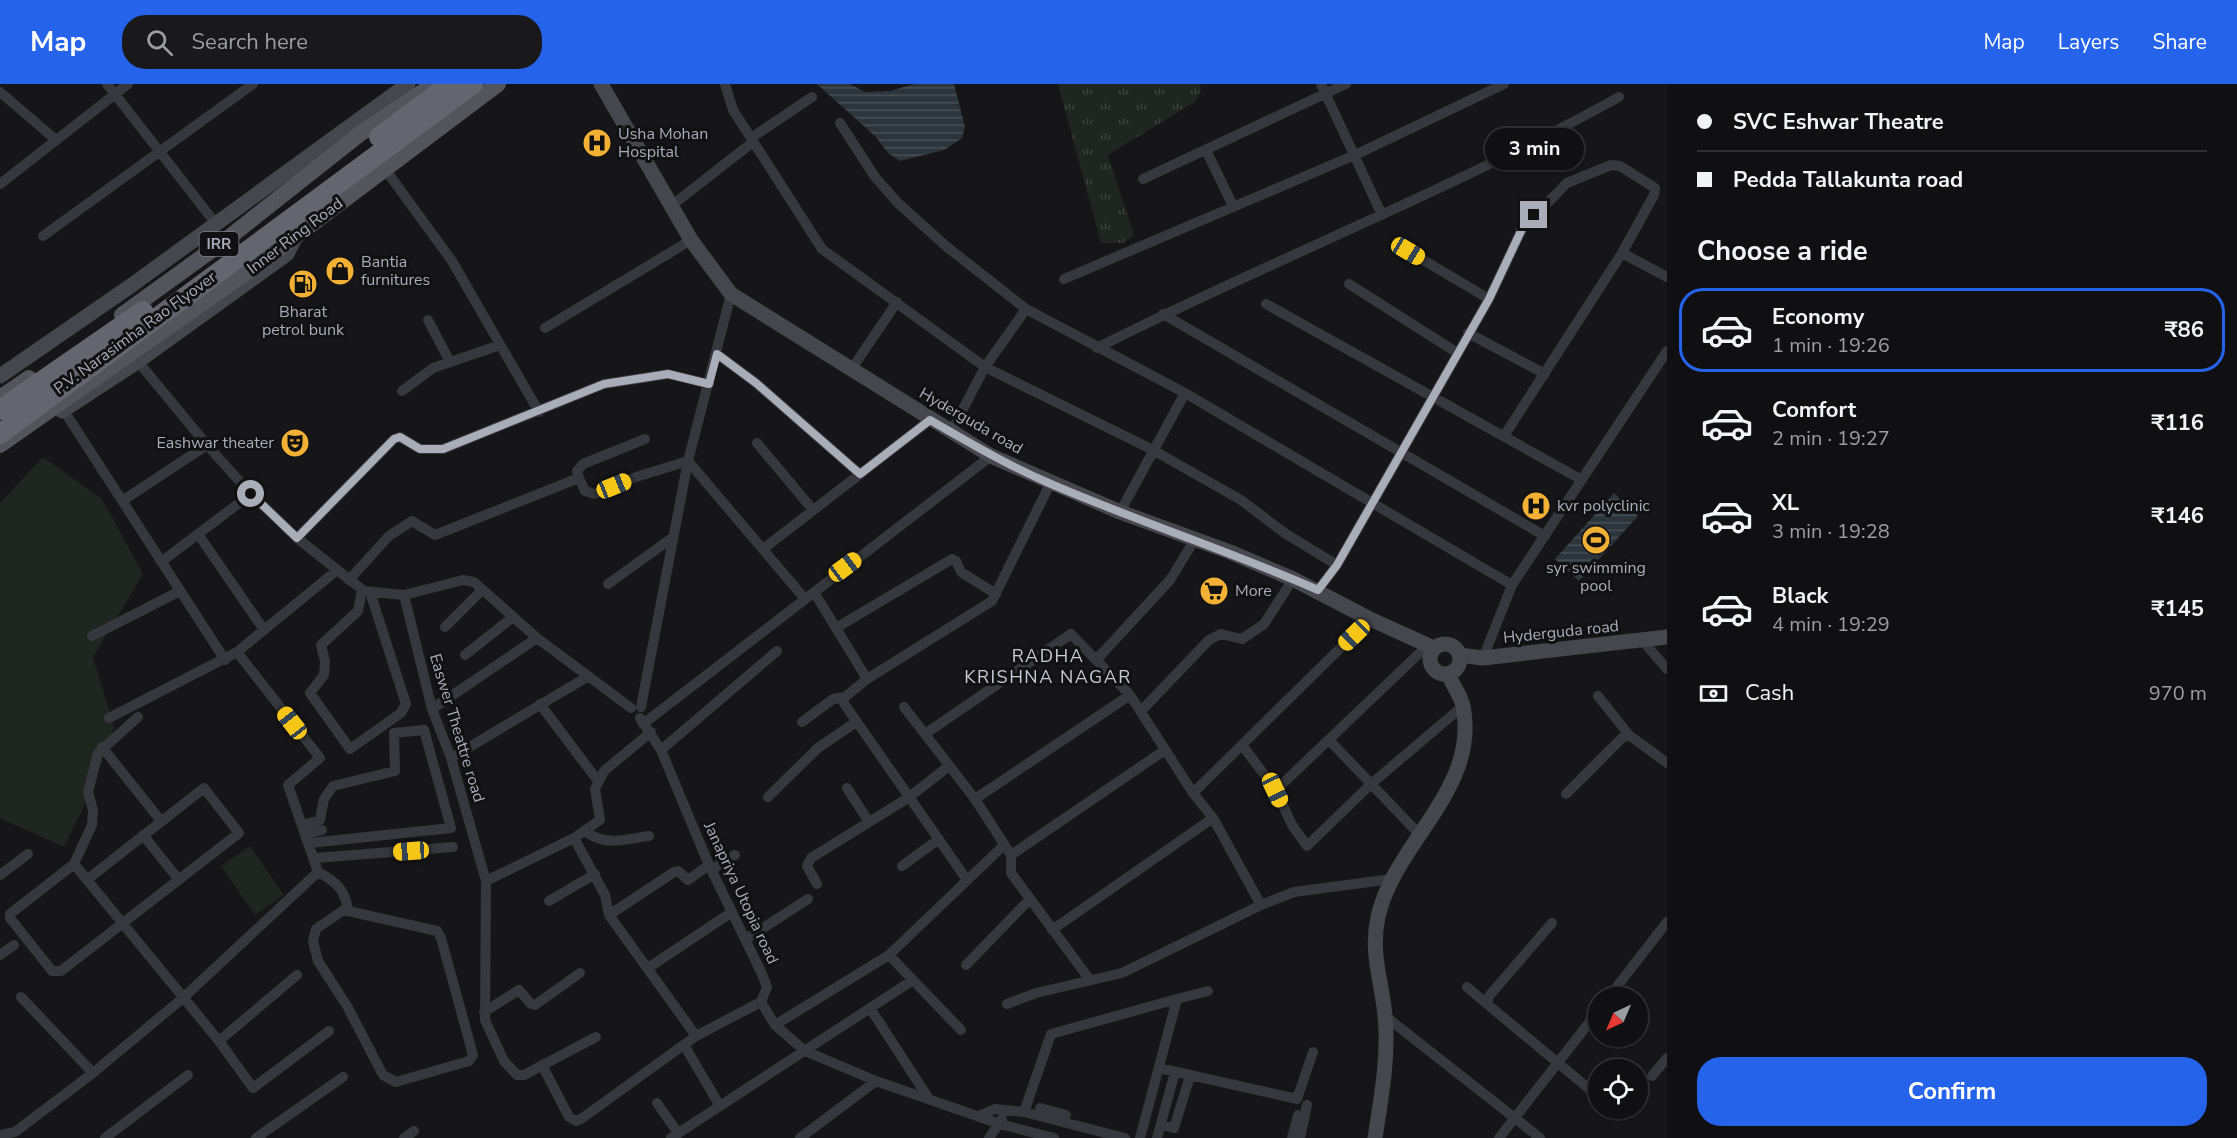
<!DOCTYPE html>
<html lang="en">
<head>
<meta charset="utf-8">
<style>
	body { margin:0; font-family:"Nunito Sans",sans-serif; background:#19191b; color:#f1f3f6; height:100vh; display:flex; flex-direction:column; font-size:22px; white-space:nowrap }
	* { box-sizing:border-box; margin:0 }
	p { font-size:20px; color:#9c9d9f }
	.icon { flex:none; width:33px; height:33px; fill:none; stroke:currentColor; stroke-width:2; stroke-linecap:round; stroke-linejoin:round }
	.map { position:relative; flex:1; overflow:hidden }
	.details { display:flex; flex-direction:column; background:#101012; width:570px }
	.details>* { flex:none }
	.top-card { display:grid; align-content:center; height:132px; padding:0 30px; background:#101012 }
	.needle { width:39px; rotate:224deg }
	.controls { position:absolute; left:1588px; top:903px; display:grid; gap:12px }
	.controls a { display:grid; place-items:center; width:60px; height:60px; border-radius:50%; background:#101012; box-shadow:0 2px 4px #0004,0 0 0 2px #303032; font-size:30px }
	.end { position:absolute; width:27px; height:27px; margin:-14px; border:8px solid #a8adb8; background:#111; box-shadow:0 0 0 3px #111 }
	.from { border-radius:50% }
	.bubble { position:absolute; height:42px; border-radius:21px; background:#101012; box-shadow:0 2px 4px #0004,0 0 0 2px #303032; font-size:20px; font-weight:700; line-height:42px; text-align:center }
	.car { position:absolute; width:18px; height:36px; margin:-18px -9px; border-radius:8px; box-shadow:0 0 4px 2px #0007; background:linear-gradient(#f5c518 24%,#345 0 40%,#f5c518 0 76%,#345 0 86%,#f5c518 0) }
	.top-card b { display:flex; align-items:center; gap:21px; height:57px; font-size:22px }
	.top-card b+b { border-top:2px solid #303032 }
	.top-card i { width:15px; height:15px; background:#f1f3f6 }
	ul { padding:0; list-style:none }
	li { display:flex; align-items:center; gap:18px; height:84px; margin:0 12px 9px; padding:0 18px; border:3px solid transparent; border-radius:24px }
	li div { flex:1 }
	li b { display:block; font-size:22px }
	li em { font-style:normal; font-weight:700 }
	li.on { border-color:#2563eb }
	li>.icon { width:54px; height:54px; stroke-width:1.5 }
	h2 { padding:0 30px; font-size:27px; line-height:72px }
	.pay { display:flex; align-items:center; gap:15px; height:66px; padding:0 30px; font-size:22px }
	.pay p { margin-inline-start:auto }
	.cta { display:flex; gap:12px; margin-top:auto; padding:12px 30px }
	.cta a { flex:1; height:69px; border-radius:24px; background:#2563eb; color:#fff; font-size:24px; font-weight:700; line-height:69px; text-align:center }
	header { display:flex; align-items:center; gap:36px; box-sizing:border-box; height:84px; padding:0 30px; background:#2563eb; color:#fff }
	header strong { font-size:28px }
	nav { display:flex; gap:33px; margin-inline-start:auto; font-size:21px }
	.search { width:420px; height:54px; background:#19191b; display:flex; align-items:center; gap:15px; box-sizing:border-box; padding:0 21px; border-radius:24px; color:#9c9d9f; font-size:22px }
	main { display:flex; flex:1; min-height:0 }
	.map>svg:first-child { display:block }
</style>
</head>
<body>
<header>
<strong>Map</strong>
<div class="search"><svg class="icon" aria-label="search" viewBox="0 0 24 24"><circle cx="10" cy="10" r="6"/><path d="M15 15l6 6"/></svg>Search here</div>
<nav><a>Map</a><a>Layers</a><a>Share</a></nav>
</header>
<main>
<div class="map">
<svg width="1667" height="1054" viewBox="0 0 1667 1054">
	<defs>
		<pattern id="park-tufts" width="24" height="20" patternUnits="userSpaceOnUse" patternTransform="scale(1.5)"><rect width="24" height="20" fill="#1e261f"/><path d="M3 7l-1-3M5 7V3M7 7l1-3M15 17l-1-3M17 17v-4M19 17l1-3" fill="none" stroke="#3c433d"/></pattern>
		<pattern id="water-rules" width="6" height="5" patternUnits="userSpaceOnUse" patternTransform="scale(1.5)"><rect width="6" height="5" fill="#2c353c"/><path d="M0 2.5h6" fill="none" stroke="#485056"/></pattern>
	</defs>
	<rect width="100%" height="100%" fill="#161618"/>
	<path fill="#1e261f" d="M43,373l59,42 41,75 -50,83 21,70 -24,67 -26,53 -64,-29v-315z
		M250,762l34,49 -29,20 -34,-49z"/>
	<path fill="url(#park-tufts)" d="M1058,0h142l1,5 -5,12 -88,54 26,80 -11,8h-22z"/>
	<path fill="url(#water-rules)" d="M817,0h33l15,8 25,-1 24,-7h40l11,43 -3,11 -18,12 -44,11 -12,-8 -12,-16z
		M1614,409l24,23 -59,65 -24,-22z"/>
	<g fill="none" stroke-linecap="round" stroke-linejoin="round">
		<path stroke="#37383d" stroke-width="10" d="M107,0l109,140
			M725,0l8,26 89,139 163,118 168,83 88,50 45,34 51,31
			M1321,0l61,131
			M0,8l56,48
			M840,39l35,54 23,26 49,44 79,62 159,84 327,192
			M751,54l61,-41
			M1206,66l27,56
			M385,85l67,92 87,151
			M1143,95l203,-95
			M0,100l128,-100
			M671,122l82,-64
			M43,152l210,-152
			M1408,167l81,48
			M1622,169l45,24
			M1064,195l291,-124 149,-71
			M1349,200l107,68
			M1266,220l316,176
			M1163,230l382,222
			M428,236l22,42
			M545,244l146,-88
			M1468,249l77,41
			M1097,264c172,-87 353,-157 522,-251
			M717,270l39,29 104,91
			M135,274l72,87 44,49 46,44 67,53 40,4 28,114 19,49 35,123 -1,139 19,41 13,14h7l72,-38
			M851,286l46,-68
			M402,307l31,-23 67,-23
			M61,322l164,254
			M951,348l34,-65 41,-58
			M757,359l56,67
			M579,394l-2,-7 6,-7 62,-25
			M122,417l85,-56
			M1120,428l65,-119
			M198,450l66,96
			M297,454l97,-99 6,-2 20,12h23l161,-65 64,-10 41,10
			M763,465l167,-129
			M161,478l90,-68
			M349,496l40,-44 23,-15 23,14 144,-57 6,13 10,3 41,-17 52,-16 117,138
			M608,500l64,-46
			M362,506l-4,21 -37,34 4,16 -1,14 -14,18 40,56 51,-36 5,-9 -36,-112
			M1318,506l19,-25 152,-266 33,-70 45,-46 44,-18 9,1 35,22 -1,7 -32,58 -118,183
			M814,508l53,87
			M404,511l59,-15 11,2 63,56 94,70
			M445,543l37,-37
			M836,544l116,-69 4,2 5,11 35,22
			M92,552l88,-45
			M1643,557l24,28
			M465,571l48,-38
			M1483,574l29,-73 155,-234
			M1097,575l73,-79 25,-41
			M1598,612l31,39
			M540,620l58,77
			M641,623l47,-246 43,-167
			M904,623l71,92 36,56v18l79,107
			M432,625l105,-71
			M1141,627l68,-71 12,-6 21,5 22,-15 29,-45
			M109,634l128,-66 99,-81
			M640,634l21,32 48,115 53,109 5,13 -6,15 14,23 30,26 71,30 124,43 54,14
			M802,638l31,-23 12,-2
			M643,640l348,-268
			M925,650l146,-100 59,61 63,98 20,25 48,87
			M1330,657l89,93
			M1242,661l34,45 16,35 15,21 64,-62 92,-78
			M102,663l59,74
			M661,666l116,-99
			M451,674l136,-81
			M847,704l22,34
			M1276,706l152,-145
			M1193,709l177,-174
			M1566,710l56,-56 7,-3 38,28
			M768,713l50,-49 38,-26
			M975,715l155,-104
			M303,741l17,-5 4,-21 9,-13 62,-15 -1,-38 30,-3 27,98 -141,15
			M585,747c20,16 40,8 64,5
			M306,750l16,-4
			M143,751l36,45
			M574,754l26,-18 -5,-31 9,-18 47,-39
			M1011,771l154,-105
			M316,774l137,-11
			M74,780l145,177 34,47 76,-57
			M902,782l37,-27
			M711,786l24,-15
			M318,788c18,9 28,19 30,39h-6l-26,18 -3,12 5,20 29,45 36,69 13,7 73,-21 4,-6 -32,-117 -4,-7 -89,-20
			M0,791l28,-21
			M88,795l116,-91 35,45 -178,138h-9l-42,-53v-4l64,-50 18,-39 1,-15 -5,-18 10,-39 40,-36
			M967,796l-124,-178 2,-5 22,-18 125,-78 58,-117
			M486,797l88,-43 31,57 4,20 87,121
			M817,800l-10,-18 4,-8 97,-60 41,-32
			M549,817l46,-27
			M609,831l65,-43 4,-1 10,9 21,-15
			M1552,839l-63,73 -2,8 112,93
			M1052,846l161,-112
			M746,855l62,-40
			M0,871l14,-10
			M889,871l72,75
			M966,881l64,-66
			M648,884l84,-56
			M1467,903l20,17
			M21,913l72,76
			M1608,914l59,-76
			M1177,915l31,-8
			M1007,920l29,-11 86,-20 139,-68 33,-13 98,-13
			M870,924l59,91
			M484,928l35,-22 12,14 4,1 45,-32
			M1385,932l155,122
			M775,941l114,-70 114,-109
			M219,957l78,-66
			M684,961l36,61
			M542,981l27,52 7,4 5,-2 115,-83 65,-34
			M1159,984l138,31 16,-47
			M1652,992l15,-18
			M657,1019l21,30
			M1040,1024l26,7
			M1024,1028l27,-78 126,-35 -37,139
			M978,1032l17,-7 29,3 101,26
			M1161,1041l13,3 16,-52
			M0,1051l15,-3 78,-59 90,-75 135,-126 -30,-87 32,-27 -83,-106
			M105,1054l83,-63
			M256,1054l87,-61
			M404,1054l10,-7
			M671,1054l242,-158
			M800,1054l76,-57
			M989,1054l13,-19
			M1157,1054l18,-66
			M1292,1054l6,-23
			M1300,1054l7,-33
			M1499,1054l100,-128"/>
		<path stroke="#45474d" stroke-width="15" d="M601,0l90,156 40,54 260,162 129,56 110,40 63,27 77,40 64,29
			M0,292l132,-91 276,-201
			M62,327l75,-49 150,-108 9,-18
			M1430 575a15 15 0 1 1 30 0a15 15 0 1 1-30 0Z
			M1459,571l24,3 184,-21
			M1375,1054c6,-40 14,-81 10,-122 -3,-36 -15,-61 -7,-99 16,-74 102,-128 85,-211 -2,-10 -11,-22 -15,-32"/>
		<path stroke="#53555c" stroke-width="16" d="M122,231l105,-76 134,-106 73,-49
			M0,314l29,-20
			M0,361l260,-182 238,-179"/>
		<path stroke="#63666e" stroke-width="20" d="M379,53l71,-53
			M0,326l143,-99
			M0,350l473,-350"/>
	</g>
	<g fill="none" stroke-linecap="round" stroke-linejoin="round">
		<path stroke="#a8adb8" stroke-width="8" d="M251,410l46,44 97,-99 6,-2 20,12h23l161,-65 64,-10 41,10 8,-30 39,29 104,91 70,-54c40,23 79,46 121,64 88,38 179,67 267,106l19,-25 152,-266 33,-70 12,-14"/>
	</g>
	<defs>
		<g id="hospital-disc" transform="scale(1.5)"><circle r="9.5" fill="#f2b134" stroke="#111113"/><path d="M-5-5h3v3.5h4V-5h3V5h-3V1.5h-4V5h-3Z" fill="#111"/></g>
		<g id="shop-disc" transform="scale(1.5)"><circle r="9.5" fill="#f2b134" stroke="#111113"/><path d="M-5-2.5h2.3a2.7 3.5 0 0 1 5.4 0H5L5.5 6h-11ZM-1.5-2.5h3a1.5 2.3 0 0 0-3 0Z" fill="#111"/></g>
		<g id="fuel-disc" transform="scale(1.5)"><circle r="9.5" fill="#f2b134" stroke="#111113"/><path d="M-5.5-6h7V0h2V4h1.3V-2.5L3-4.5l.8-.8L6-3V5H2.5V1h-1V6h-7ZM-4.2-4.7v3.2H.2V-4.7Z" fill="#111"/></g>
		<g id="theatre-disc" transform="scale(1.5)"><circle r="9.5" fill="#f2b134" stroke="#111113"/><path d="M-5-5.5Q0-4 5-5.5V0Q5 5 0 6Q-5 5-5 0ZM-3.3-2.5H-1v1.5H-3.3ZM1-2.5H3.3v1.5H1ZM-2.8 1Q0 5.5 2.8 1Z" fill="#111"/></g>
		<g id="stadium-disc" transform="scale(1.5)"><circle r="9.5" fill="#f2b134" stroke="#111113"/><path d="M0-5a6.5 5 0 1 0 0 10a6.5 5 0 1 0 0-10ZM-3.5-1.8h7v3.6h-7Z" fill="#111"/></g>
		<g id="supermarket-disc" transform="scale(1.5)"><circle r="9.5" fill="#f2b134" stroke="#111113"/><path d="M-6-5.5h2.5l.6 2H6L4.5 2H-2.5L-4.4-4H-6ZM-1.5 3.2a1.3 1.3 0 1 0 .1 0ZM3 3.2a1.3 1.3 0 1 0 .1 0Z" fill="#111"/></g>
	</defs>
	<g fill-rule="evenodd">
		<use href="#hospital-disc" x="597" y="59"/>
		<use href="#shop-disc" x="340" y="187"/>
		<use href="#fuel-disc" x="303" y="200"/>
		<use href="#theatre-disc" x="295" y="359"/>
		<use href="#hospital-disc" x="1536" y="422"/>
		<use href="#stadium-disc" x="1596" y="456"/>
		<use href="#supermarket-disc" x="1214" y="507"/>
	</g>
	<g text-anchor="middle" dominant-baseline="central" stroke-width="6" stroke-linejoin="round" paint-order="stroke">
		<rect fill="#111113" stroke="#7b7e86" stroke-width="1.5" x="199.5" y="148" width="39" height="24" rx="4.5"/>
		<g font-size="15" font-weight="bold" fill="#a8adb8">
			<text x="219" y="160">IRR</text>
		</g>
		<g font-size="16" fill="#a8adb8" stroke="#111113" text-anchor="start">
			<text x="618" y="50">Usha Mohan<tspan x="618" dy="18">Hospital</tspan></text>
			<text x="361" y="178">Bantia<tspan x="361" dy="18">furnitures</tspan></text>
			<text x="303" y="228" text-anchor="middle">Bharat<tspan x="303" dy="18">petrol bunk</tspan></text>
			<text x="274" y="359" text-anchor="end">Eashwar theater</text>
			<text x="1557" y="422">kvr polyclinic</text>
			<text x="1596" y="484" text-anchor="middle">syr swimming<tspan x="1596" dy="18">pool</tspan></text>
			<text x="1235" y="507">More</text>
		</g>
		<g font-size="16" fill="#a8adb8" stroke="#111113">
			<text transform="translate(295 152) rotate(-37)">Inner Ring Road</text>
			<text transform="translate(135 249) rotate(-36)">P.V. Narasimha Rao Flyover</text>
			<text transform="translate(971 337) rotate(30)">Hyderguda road</text>
			<text transform="translate(1561 548) rotate(-6)">Hyderguda road</text>
			<text transform="translate(457 644) rotate(73)">Easwer Theattre road</text>
			<text transform="translate(741 809) rotate(65)">Janapriya Utopia road</text>
		</g>
		<g font-size="18" letter-spacing="1.5" fill="#c9ccd4" stroke="#111113">
			<text x="1048" y="572">RADHA<tspan x="1048" dy="21">KRISHNA NAGAR</tspan></text>
		</g>
	</g>
</svg>
<div class="controls">
<a><svg class="needle" viewBox="-14 -14 28 28"><path d="M0-13l5 13h-10z" fill="#e53935"/><path d="M0 13l5-13h-10z" fill="#9c9d9f"/></svg></a>
<a><svg class="icon" aria-label="locate" viewBox="0 0 24 24"><circle cx="12" cy="12" r="6"/><path d="M12 2v4M12 18v4M2 12h4M18 12h4"/></svg></a>
</div>
<i class="end from" style="left:251px;top:410px"></i>
<i class="end" style="left:1534px;top:131px"></i>
<div class="bubble" style="left:1485px;top:44px;width:99px">3 min</div>
<i class="car" style="left:1408px;top:167px;rotate:121deg"></i>
<i class="car" style="left:614px;top:402px;rotate:68deg"></i>
<i class="car" style="left:845px;top:483px;rotate:53deg"></i>
<i class="car" style="left:1354px;top:551px;rotate:226deg"></i>
<i class="car" style="left:292px;top:639px;rotate:322deg"></i>
<i class="car" style="left:1275px;top:706px;rotate:155deg"></i>
<i class="car" style="left:411px;top:767px;rotate:266deg"></i>
</div>
<section class="details">
<div class="top-card">
<b><i class="from"></i>SVC Eshwar Theatre</b>
<b><i></i>Pedda Tallakunta road</b>
</div>
<h2>Choose a ride</h2>
<ul>
<li class="on"><svg class="icon" aria-label="car" viewBox="0 0 24 24"><path d="M5 17H2v-5l4-1 3-4h7l3 4 3 1v5h-3M9 17h6M6 11h13"/><circle cx="7" cy="17" r="2"/><circle cx="17" cy="17" r="2"/></svg><div><b>Economy</b><p>1 min · 19:26</p></div><em>₹86</em></li>
<li><svg class="icon" aria-label="car" viewBox="0 0 24 24"><path d="M5 17H2v-5l4-1 3-4h7l3 4 3 1v5h-3M9 17h6M6 11h13"/><circle cx="7" cy="17" r="2"/><circle cx="17" cy="17" r="2"/></svg><div><b>Comfort</b><p>2 min · 19:27</p></div><em>₹116</em></li>
<li><svg class="icon" aria-label="car" viewBox="0 0 24 24"><path d="M5 17H2v-5l4-1 3-4h7l3 4 3 1v5h-3M9 17h6M6 11h13"/><circle cx="7" cy="17" r="2"/><circle cx="17" cy="17" r="2"/></svg><div><b>XL</b><p>3 min · 19:28</p></div><em>₹146</em></li>
<li><svg class="icon" aria-label="car" viewBox="0 0 24 24"><path d="M5 17H2v-5l4-1 3-4h7l3 4 3 1v5h-3M9 17h6M6 11h13"/><circle cx="7" cy="17" r="2"/><circle cx="17" cy="17" r="2"/></svg><div><b>Black</b><p>4 min · 19:29</p></div><em>₹145</em></li>
</ul>
<div class="pay"><svg class="icon" aria-label="cash" viewBox="0 0 24 24"><path d="M3 7h18v10H3z"/><circle cx="12" cy="12" r="2"/></svg>Cash<p>970 m</p></div>
<div class="cta"><a>Confirm</a></div>
</section>
</main>
</body>
</html>
